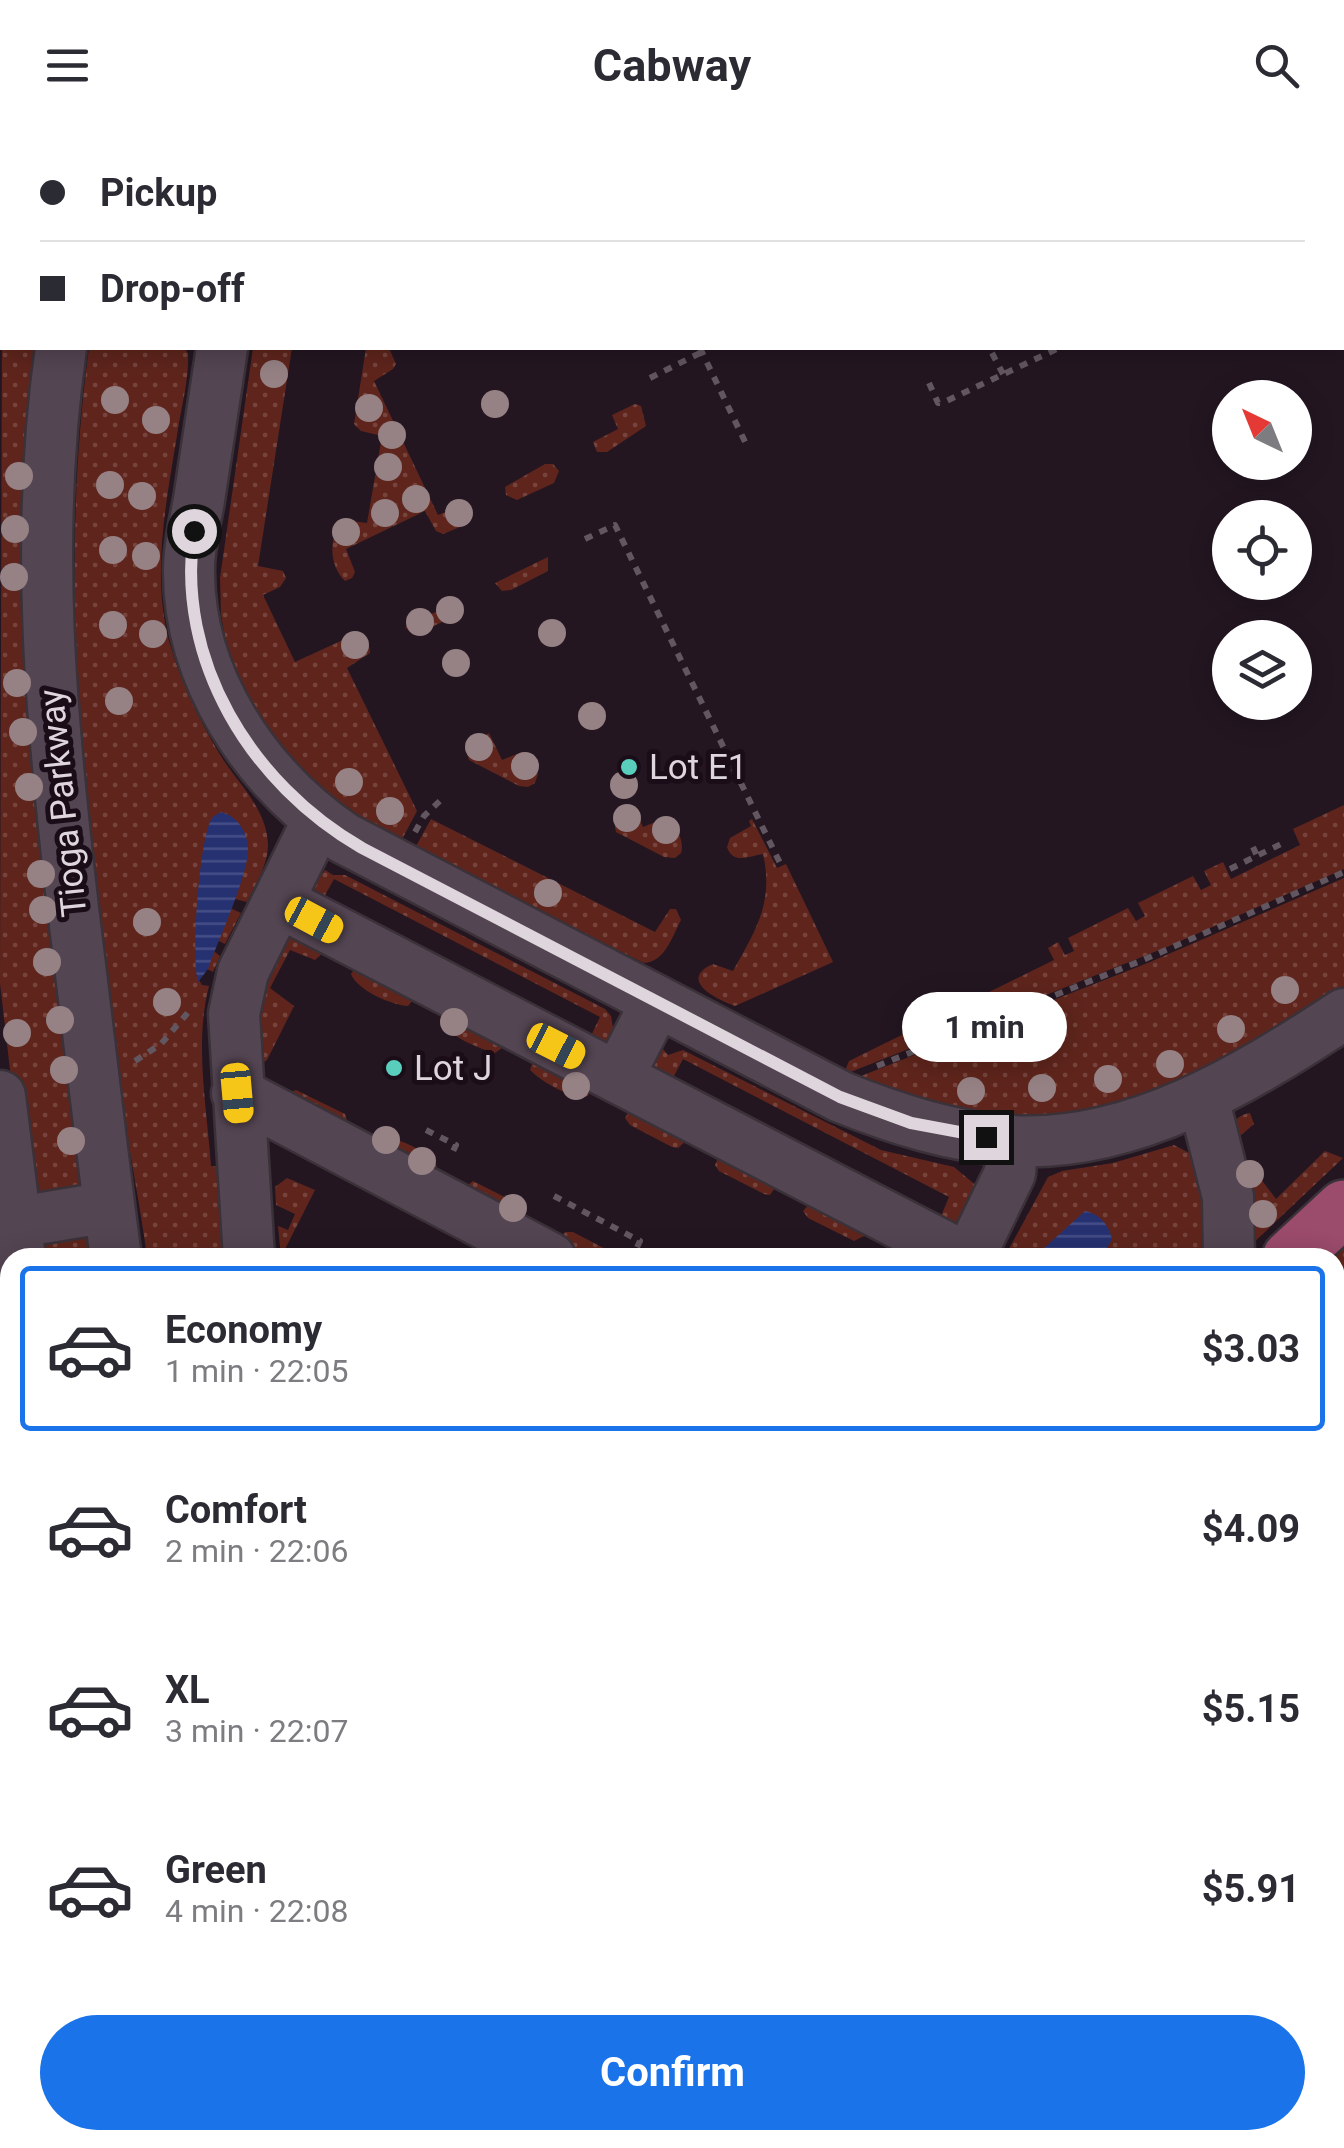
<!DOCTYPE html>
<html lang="en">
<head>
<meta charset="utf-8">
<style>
	body { margin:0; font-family:Roboto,sans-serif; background:#f7f7f7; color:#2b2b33; height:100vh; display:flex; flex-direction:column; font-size:38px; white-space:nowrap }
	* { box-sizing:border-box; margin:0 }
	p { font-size:32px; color:#7c7c81 }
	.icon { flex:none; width:55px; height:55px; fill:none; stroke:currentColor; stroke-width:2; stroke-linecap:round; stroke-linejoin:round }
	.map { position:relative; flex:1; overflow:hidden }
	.drawer { position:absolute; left:0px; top:1118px; width:1345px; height:902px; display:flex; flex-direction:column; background:#fff; border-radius:30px 30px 0 0; box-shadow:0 5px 25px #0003 }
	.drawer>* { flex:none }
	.banner { position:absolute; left:0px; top:0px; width:1345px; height:220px; box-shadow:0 5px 25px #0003; display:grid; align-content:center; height:220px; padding:0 40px; background:#fff }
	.needle { width:65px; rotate:317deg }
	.fabs { position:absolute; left:1212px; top:250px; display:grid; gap:20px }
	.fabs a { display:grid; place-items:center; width:100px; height:100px; border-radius:50%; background:#fff; box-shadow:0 5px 25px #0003; font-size:50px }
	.end { position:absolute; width:45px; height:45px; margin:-22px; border:12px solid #dfd6dd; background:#111; box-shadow:0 0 0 5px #111 }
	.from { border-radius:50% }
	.bubble { position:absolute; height:70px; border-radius:35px; background:#fff; box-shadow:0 5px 25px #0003; font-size:32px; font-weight:700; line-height:70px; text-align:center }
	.car { position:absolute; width:30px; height:60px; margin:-30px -15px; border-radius:12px; box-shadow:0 0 8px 2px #0007; background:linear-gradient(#f5c518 24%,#345 0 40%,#f5c518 0 76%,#345 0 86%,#f5c518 0) }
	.banner b { display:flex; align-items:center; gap:35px; height:95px; font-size:38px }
	.banner b+b { border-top:2px solid #e1e1e2 }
	.banner i { width:25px; height:25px; background:#2b2b33 }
	ul { padding:18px 0 0; list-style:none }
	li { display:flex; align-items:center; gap:30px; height:165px; margin:0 20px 15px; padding:0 20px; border:5px solid transparent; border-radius:10px }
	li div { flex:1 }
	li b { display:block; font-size:38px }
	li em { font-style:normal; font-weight:700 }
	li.active { border-color:#1a73e8 }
	li>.icon { width:90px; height:90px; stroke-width:1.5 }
	.cta { display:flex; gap:20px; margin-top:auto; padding:20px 40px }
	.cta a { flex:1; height:115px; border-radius:60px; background:#1a73e8; color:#fff; font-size:40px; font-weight:700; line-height:115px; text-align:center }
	header { display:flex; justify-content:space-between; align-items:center; height:130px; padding:0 40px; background:#fff; font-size:45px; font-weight:700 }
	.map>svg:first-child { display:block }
</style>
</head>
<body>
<header><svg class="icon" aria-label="menu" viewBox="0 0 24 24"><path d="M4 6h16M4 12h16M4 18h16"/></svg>Cabway<svg class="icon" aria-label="search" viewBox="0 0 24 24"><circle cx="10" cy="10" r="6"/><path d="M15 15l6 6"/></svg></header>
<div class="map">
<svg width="1344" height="2018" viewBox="0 0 1344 2018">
	<defs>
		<pattern id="grass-dots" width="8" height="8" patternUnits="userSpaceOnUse" patternTransform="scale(2.5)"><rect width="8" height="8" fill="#5f251c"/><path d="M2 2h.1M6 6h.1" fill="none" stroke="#76443d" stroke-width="1.8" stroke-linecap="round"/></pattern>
		<pattern id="forest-crowns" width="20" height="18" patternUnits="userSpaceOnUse" patternTransform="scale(2.5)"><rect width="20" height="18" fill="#73261b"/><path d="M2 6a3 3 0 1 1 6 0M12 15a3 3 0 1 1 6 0" fill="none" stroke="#86453c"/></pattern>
		<pattern id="water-rules" width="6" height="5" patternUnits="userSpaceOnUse" patternTransform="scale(2.5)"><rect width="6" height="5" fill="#263171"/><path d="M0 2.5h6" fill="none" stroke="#454e85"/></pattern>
	</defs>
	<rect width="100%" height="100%" fill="#231621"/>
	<path fill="url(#grass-dots)" d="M2,186v32h43l43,832 -14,19 -50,-7 -24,-209z
		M89,218h96l3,6c1,25 -6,50 -10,75 -11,69 -27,143 -9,212 11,39 29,77 50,112 18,30 48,55 49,92 0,20 -13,40 -21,57l-16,-4 -1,10 11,5 -16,31 -8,-4 -6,9 9,7 -7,16 -6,-3 -11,6 6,10 7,1c-15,57 -2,122 2,180l9,1 8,90h-81c-7,-55 -19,-109 -26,-164 -33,-248 -66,-496 -32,-745z
		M253,218h39l-34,218 25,5 3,7 -6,9 -17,8 32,67 61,-28c9,1 14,11 14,19l-23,15 70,143 -17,32 -55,-28 -81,-83 -36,-79 -7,-38 -1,-37z
		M366,218h23l7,16 -3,5 -19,12 64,134 24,-9 7,5 1,7 -5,7 -22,9 -7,-3 -11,-20 -79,38 9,23 -3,6 -7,3c-16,-15 -17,-44 -2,-61l24,3 15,-87 -21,-5 -7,-7z
		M635,274l6,2 5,20 -39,26h-10l-4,-10 25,-13 -6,-14z
		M545,334h8l6,7 -5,12 -37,17 -11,-5 -1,-8z
		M548,427v14l-37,19 -9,1 -7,-8z
		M458,471l1,10 -5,6 -41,18 -8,-8z
		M489,603l13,27 20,-8 9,3 7,19 -3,9 -7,4 -9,-1 -50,-26 -3,-12z
		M1344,675v64l-177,78 -319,126 -3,-2 4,-10 205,-101 -6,-12 10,-6 7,13 9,-4 -6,-13 60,-30 8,13 9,-5 -7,-13 55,-27 8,14 10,-5 -7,-14 19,-9 8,17 69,-34 -7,-16z
		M637,683l6,14 22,-9c11,5 20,24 16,35l-6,5 -11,-1 -48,-25 -1,-5 4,-5z
		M431,689l224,113 15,-23h6l5,11c-9,17 -16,42 -37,43l-230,-113z
		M752,689l25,49 9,-4 47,98 -98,44c-18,-6 -58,-26 -22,-42l20,7c23,-41 41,-69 30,-117 -14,2 -30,11 -36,-7l3,-9 21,-12 -2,-5z
		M325,740l8,5h12l260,134 6,7 2,12 9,1 -9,18 -24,-7 11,-23 -266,-138 -10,18 -15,-5z
		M1344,748v110c-120,75 -230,153 -379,126 -37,-6 -74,-24 -109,-36l294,-116z
		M293,806l30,17 -8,7 -25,-10 -20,38 24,18 -27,54 -5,3 -8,-50 7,-26 27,-49z
		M355,838l57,30v3l-4,5c-17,-1 -51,-16 -57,-32z
		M445,884l57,30v4l-7,5c-18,-5 -46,-17 -55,-33z
		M662,918l6,7 15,-5 198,100 73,17 24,20 -23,45 -16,-11 10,-24 -266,-138 -10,19 -22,-6 2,-13z
		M533,931l57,28 -2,7c-16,4 -46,-14 -58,-26z
		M296,960l49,24 3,10 -59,-31z
		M630,980l57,30 -9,8 -6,-1 -42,-22 -5,-7z
		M1250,983l4,11 -21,18 43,57 49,-48 18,7 -92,87 -6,-1c1,-16 1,-32 -2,-48 -4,-22 -31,-77 7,-83z
		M382,1007c17,0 52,17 56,33l-1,2 -59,-31z
		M1174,1015l21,11 11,34 2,67 -204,1 44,-81 14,-6 51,-8z
		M719,1026l57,30 -6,9 -6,-1 -45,-23 -4,-6z
		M287,1048l28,12 -34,67 -3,-31 10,4 7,-16 -19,-9 -1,-18z
		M473,1051l51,26 2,9 -2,3 -58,-32z
		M811,1072l53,29v5l-10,5 -46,-23 -5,-7z
		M565,1102h8l48,25h-34l-23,-12 -3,-6z
		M90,1105l11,23h-69l9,-15z
		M1344,1105v69l-9,9v-55h-14z
		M751,2010h76l-4,8h-76z"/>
	<path fill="url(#forest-crowns)" d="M0,1801l10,5v80l-10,-3z"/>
	<path fill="url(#water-rules)" d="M221,682c16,4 26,19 27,35 2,25 -31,96 -40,122l-10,13c-7,-26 1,-135 12,-160 3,-7 5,-6 11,-10z
		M1085,1081c15,3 24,14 27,28l-10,18h-68z"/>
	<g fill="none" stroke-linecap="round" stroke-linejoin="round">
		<g stroke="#3a3139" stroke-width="55">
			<path id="minor" d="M100,2l1,-2
				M243,2v-2
				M0,130l2,1
				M61,218c-28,192 -9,384 14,577 14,111 26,222 41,333
				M222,218c-8,50 -15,101 -23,152 -4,22 -10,46 -10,69 -1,109 67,209 155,269l497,259c55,22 111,40 170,44 122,7 236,-63 333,-127
				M279,772l687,356
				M618,947l39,-76
				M237,963l313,165
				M0,966l20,162
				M1203,968l25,99 1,61
				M0,1095l109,-18
				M249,1128l-15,-244 9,-42 75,-152
				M969,1128l41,-85 3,-32
				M0,1710l10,11
				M1049,2018v-8"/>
		</g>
		<g stroke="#3a3139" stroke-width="60">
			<path id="major" d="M1290,1128l54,-50
				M1335,1236l9,-10
				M717,2018l4,-8
				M837,2018l3,-8"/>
		</g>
		<path stroke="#625760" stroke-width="6" stroke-dasharray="8 8" stroke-linecap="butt" d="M596,0l2,2
			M700,218l48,100
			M992,223l11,21
			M650,248l52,-26
			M929,253l9,20h4l117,-55
			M585,409l30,-14 165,338
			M415,702l9,-16 21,-20
			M1253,717l4,9
			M1230,739l55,-27
			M135,931l26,-17 30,-35
			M877,936l266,-106 201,-88
			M426,1000l30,15 -6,13
			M554,1066l86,45 -8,17"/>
		<use href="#minor" stroke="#544552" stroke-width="50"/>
		<use href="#major" stroke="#9b4b6b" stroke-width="55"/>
	</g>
	<g fill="#968285">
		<circle cx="274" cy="244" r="14"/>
		<circle cx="115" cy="270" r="14"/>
		<circle cx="495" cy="274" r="14"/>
		<circle cx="369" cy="278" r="14"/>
		<circle cx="156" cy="290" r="14"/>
		<circle cx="392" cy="305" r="14"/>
		<circle cx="388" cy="337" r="14"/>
		<circle cx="19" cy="346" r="14"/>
		<circle cx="110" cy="355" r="14"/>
		<circle cx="142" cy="366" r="14"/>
		<circle cx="416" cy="369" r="14"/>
		<circle cx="385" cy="383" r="14"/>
		<circle cx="459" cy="383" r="14"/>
		<circle cx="15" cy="399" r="14"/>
		<circle cx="346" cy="402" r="14"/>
		<circle cx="113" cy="420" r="14"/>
		<circle cx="146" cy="426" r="14"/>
		<circle cx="14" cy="447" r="14"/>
		<circle cx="450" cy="480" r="14"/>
		<circle cx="420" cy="492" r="14"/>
		<circle cx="113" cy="495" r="14"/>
		<circle cx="552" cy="503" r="14"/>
		<circle cx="153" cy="504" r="14"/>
		<circle cx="355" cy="515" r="14"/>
		<circle cx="456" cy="533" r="14"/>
		<circle cx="17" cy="553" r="14"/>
		<circle cx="119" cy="571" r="14"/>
		<circle cx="592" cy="586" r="14"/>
		<circle cx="23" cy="602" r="14"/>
		<circle cx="479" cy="617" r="14"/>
		<circle cx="525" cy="636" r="14"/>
		<circle cx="349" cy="652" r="14"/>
		<circle cx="624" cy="655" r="14"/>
		<circle cx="29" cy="657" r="14"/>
		<circle cx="390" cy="681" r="14"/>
		<circle cx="627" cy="688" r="14"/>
		<circle cx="666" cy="700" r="14"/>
		<circle cx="41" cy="744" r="14"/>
		<circle cx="548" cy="763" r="14"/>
		<circle cx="43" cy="780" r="14"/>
		<circle cx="147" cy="792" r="14"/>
		<circle cx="47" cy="832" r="14"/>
		<circle cx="1285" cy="860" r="14"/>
		<circle cx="167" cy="872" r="14"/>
		<circle cx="60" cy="890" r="14"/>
		<circle cx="454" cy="892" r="14"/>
		<circle cx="1231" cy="899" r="14"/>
		<circle cx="17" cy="903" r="14"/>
		<circle cx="1170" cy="934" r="14"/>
		<circle cx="64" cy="940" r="14"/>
		<circle cx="1108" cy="949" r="14"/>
		<circle cx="576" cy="956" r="14"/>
		<circle cx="1042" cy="958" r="14"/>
		<circle cx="971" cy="961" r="14"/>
		<circle cx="386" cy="1010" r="14"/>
		<circle cx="71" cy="1011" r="14"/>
		<circle cx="422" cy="1031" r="14"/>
		<circle cx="1250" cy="1044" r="14"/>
		<circle cx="513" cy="1078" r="14"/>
		<circle cx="1263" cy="1084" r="14"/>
	</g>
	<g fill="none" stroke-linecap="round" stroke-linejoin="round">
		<path stroke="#dfd6dd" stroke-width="12" d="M194,401c-19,130 57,253 168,317l478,249 71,26 75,14"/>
	</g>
	<g fill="#5acebd" stroke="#1a0d18" stroke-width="4">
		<circle cx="629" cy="637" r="10"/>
		<circle cx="394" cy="938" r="10"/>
	</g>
	<g text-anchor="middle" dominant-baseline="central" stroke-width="10" stroke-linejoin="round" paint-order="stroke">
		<g font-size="35" fill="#dfd6dd" stroke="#1a0d18" text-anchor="start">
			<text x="649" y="637">Lot E1</text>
			<text x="414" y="938">Lot J</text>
		</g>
		<g font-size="35" fill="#dfd6dd" stroke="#1a0d18">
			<text transform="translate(63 673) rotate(-96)">Tioga Parkway</text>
		</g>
	</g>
</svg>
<div class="fabs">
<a><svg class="needle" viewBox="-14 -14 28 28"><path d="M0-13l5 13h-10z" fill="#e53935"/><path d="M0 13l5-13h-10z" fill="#7c7c81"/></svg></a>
<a><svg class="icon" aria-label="locate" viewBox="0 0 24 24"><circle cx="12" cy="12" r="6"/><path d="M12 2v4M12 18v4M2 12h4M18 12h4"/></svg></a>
<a><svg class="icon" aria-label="layers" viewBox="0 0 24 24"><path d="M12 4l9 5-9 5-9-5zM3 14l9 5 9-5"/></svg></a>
</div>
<i class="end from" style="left:194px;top:401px"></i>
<i class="end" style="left:986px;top:1007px"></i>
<div class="bubble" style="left:902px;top:862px;width:165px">1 min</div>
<i class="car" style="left:314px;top:790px;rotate:118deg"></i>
<i class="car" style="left:556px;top:916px;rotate:117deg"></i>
<i class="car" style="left:237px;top:963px;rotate:175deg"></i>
<div class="banner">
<b><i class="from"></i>Pickup</b>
<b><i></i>Drop-off</b>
</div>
<section class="drawer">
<ul>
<li class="active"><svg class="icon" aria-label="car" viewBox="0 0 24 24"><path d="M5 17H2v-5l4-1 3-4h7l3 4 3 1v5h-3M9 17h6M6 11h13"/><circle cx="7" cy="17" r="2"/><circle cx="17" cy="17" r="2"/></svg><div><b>Economy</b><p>1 min · 22:05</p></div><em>$3.03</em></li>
<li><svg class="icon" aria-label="car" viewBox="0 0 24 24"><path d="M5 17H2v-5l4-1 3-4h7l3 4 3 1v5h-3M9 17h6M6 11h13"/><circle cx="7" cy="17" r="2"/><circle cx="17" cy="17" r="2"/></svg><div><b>Comfort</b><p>2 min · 22:06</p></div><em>$4.09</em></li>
<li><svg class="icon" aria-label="car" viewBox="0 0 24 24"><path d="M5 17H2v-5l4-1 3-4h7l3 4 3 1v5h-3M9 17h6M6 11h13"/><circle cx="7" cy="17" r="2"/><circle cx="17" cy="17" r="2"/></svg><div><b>XL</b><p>3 min · 22:07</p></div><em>$5.15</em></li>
<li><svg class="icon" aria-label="car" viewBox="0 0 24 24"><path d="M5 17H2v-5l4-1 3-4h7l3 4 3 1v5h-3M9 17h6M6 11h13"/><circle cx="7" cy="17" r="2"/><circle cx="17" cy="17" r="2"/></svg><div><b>Green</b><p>4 min · 22:08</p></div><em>$5.91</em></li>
</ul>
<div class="cta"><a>Confirm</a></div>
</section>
</div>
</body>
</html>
